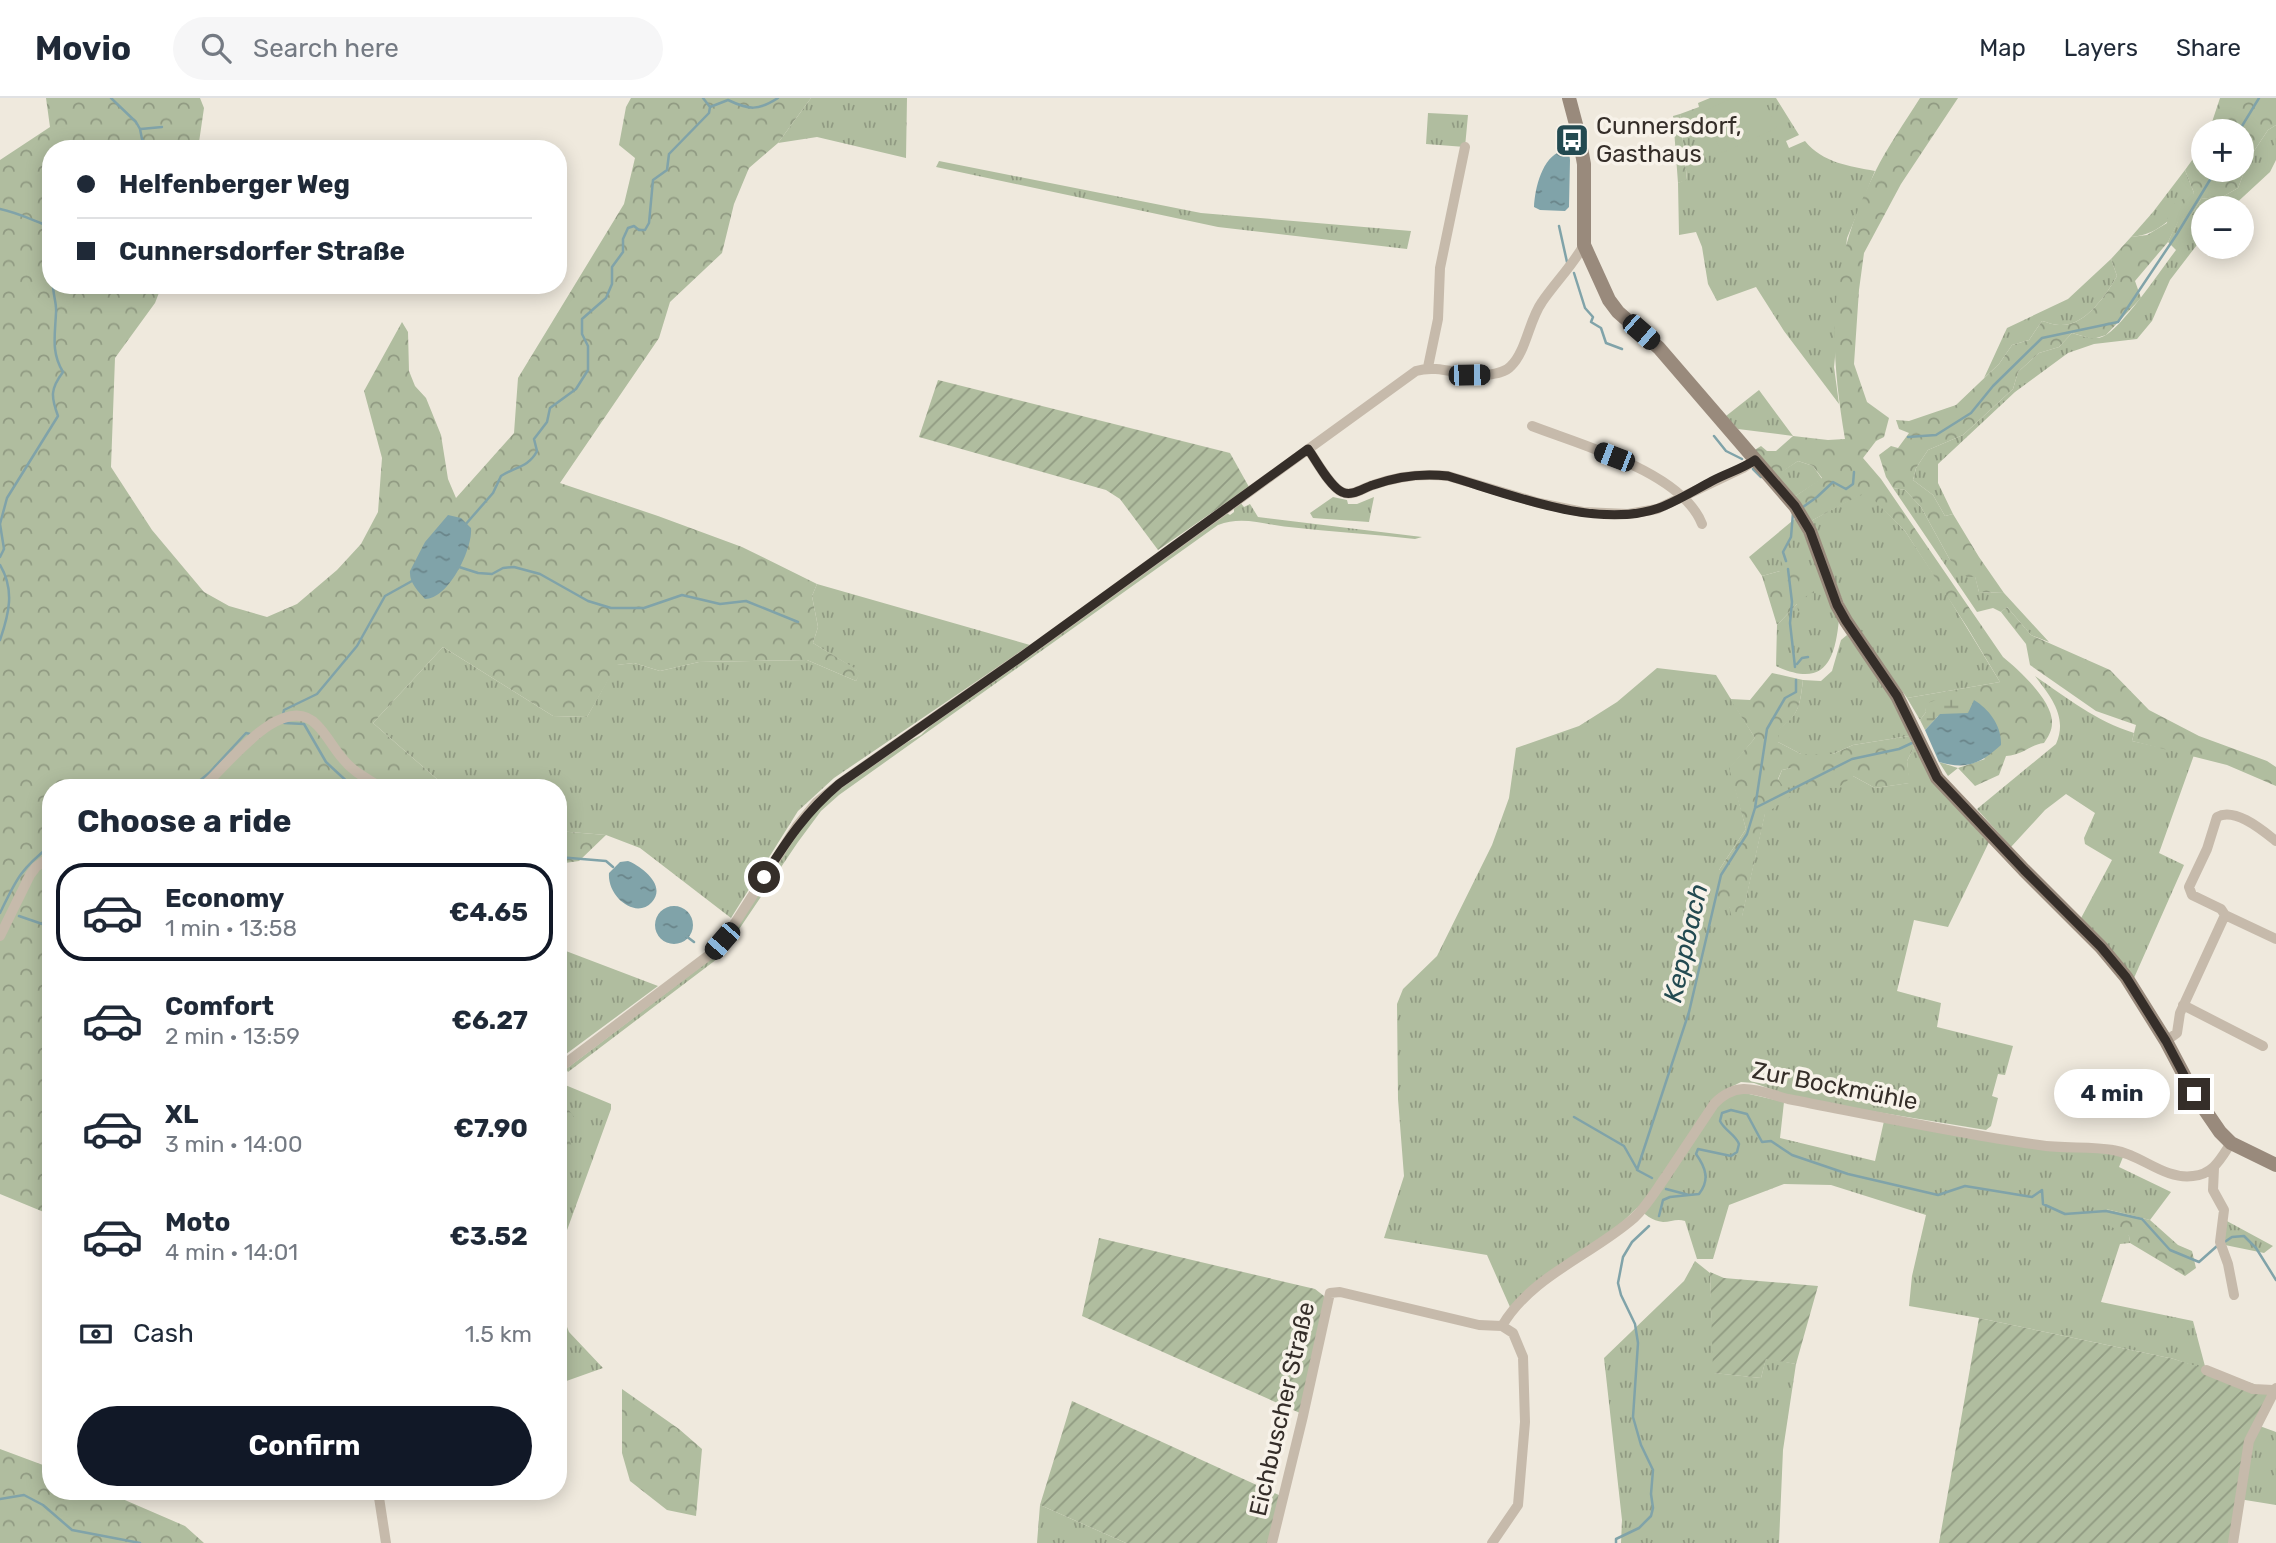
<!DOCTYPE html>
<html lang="en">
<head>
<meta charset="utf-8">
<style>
	body { margin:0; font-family:Rubik,sans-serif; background:#f6f6f7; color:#1f2937; height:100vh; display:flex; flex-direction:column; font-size:26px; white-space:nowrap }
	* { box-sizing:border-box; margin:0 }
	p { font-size:23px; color:#747a83 }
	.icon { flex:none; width:38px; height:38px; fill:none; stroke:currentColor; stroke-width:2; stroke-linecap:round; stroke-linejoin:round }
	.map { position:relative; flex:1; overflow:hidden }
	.details { position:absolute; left:42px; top:681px; width:525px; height:721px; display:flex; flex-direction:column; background:#fff; border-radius:28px; box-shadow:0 4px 18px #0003 }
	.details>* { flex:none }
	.top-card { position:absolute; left:42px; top:42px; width:525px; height:154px; border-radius:28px; box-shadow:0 4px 18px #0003; display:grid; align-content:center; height:154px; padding:0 35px; background:#fff }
	.tools { position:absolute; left:2191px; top:21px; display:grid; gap:14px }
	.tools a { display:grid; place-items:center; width:63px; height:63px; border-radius:50%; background:#fff; box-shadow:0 4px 18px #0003; font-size:35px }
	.end { position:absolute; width:32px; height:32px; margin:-16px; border:9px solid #352e29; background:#fff; box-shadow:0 0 0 4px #fff }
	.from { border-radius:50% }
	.bubble { position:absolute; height:49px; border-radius:24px; background:#fff; box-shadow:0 4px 18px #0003; font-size:23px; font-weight:700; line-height:49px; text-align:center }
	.car { position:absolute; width:21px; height:42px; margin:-21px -10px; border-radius:9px; box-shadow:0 0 5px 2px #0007; background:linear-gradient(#222 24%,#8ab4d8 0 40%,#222 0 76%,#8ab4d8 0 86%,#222 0) }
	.top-card b { display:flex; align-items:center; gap:24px; height:66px; font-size:26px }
	.top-card b+b { border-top:2px solid #e0e1e3 }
	.top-card i { width:18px; height:18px; background:#1f2937 }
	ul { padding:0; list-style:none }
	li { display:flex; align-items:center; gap:21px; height:98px; margin:0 14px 10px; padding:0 21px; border:4px solid transparent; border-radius:28px }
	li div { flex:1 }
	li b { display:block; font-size:26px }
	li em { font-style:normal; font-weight:700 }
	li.current { border-color:#111827 }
	li>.icon { width:63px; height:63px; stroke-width:1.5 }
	h2 { padding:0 35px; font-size:32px; line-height:84px }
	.pay { display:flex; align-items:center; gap:18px; height:77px; padding:0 35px; font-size:26px }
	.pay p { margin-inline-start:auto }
	.button { display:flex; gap:14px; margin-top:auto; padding:14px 35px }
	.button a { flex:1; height:80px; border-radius:42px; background:#111827; color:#fff; font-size:28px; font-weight:700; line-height:80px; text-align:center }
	header { display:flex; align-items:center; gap:42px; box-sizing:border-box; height:98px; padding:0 35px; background:#fff; border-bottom:2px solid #e0e1e3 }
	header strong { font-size:33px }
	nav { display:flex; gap:38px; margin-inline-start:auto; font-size:24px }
	.search { width:490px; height:63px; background:#f6f6f7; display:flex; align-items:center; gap:18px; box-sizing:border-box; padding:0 24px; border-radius:38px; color:#747a83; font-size:26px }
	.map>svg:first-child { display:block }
</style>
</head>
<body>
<header>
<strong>Movio</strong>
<div class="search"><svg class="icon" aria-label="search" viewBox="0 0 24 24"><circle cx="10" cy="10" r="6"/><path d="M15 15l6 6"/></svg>Search here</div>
<nav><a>Map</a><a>Layers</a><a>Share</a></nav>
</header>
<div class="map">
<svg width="2276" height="1445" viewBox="0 0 2276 1445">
	<defs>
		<pattern id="grass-tufts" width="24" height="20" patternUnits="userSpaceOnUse" patternTransform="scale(1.75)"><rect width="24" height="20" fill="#b0bd9f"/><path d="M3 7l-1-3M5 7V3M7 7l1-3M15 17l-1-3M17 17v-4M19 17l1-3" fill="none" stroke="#909a82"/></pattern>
		<pattern id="forest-crowns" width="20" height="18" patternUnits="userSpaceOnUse" patternTransform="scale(1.75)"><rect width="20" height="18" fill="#b0bd9f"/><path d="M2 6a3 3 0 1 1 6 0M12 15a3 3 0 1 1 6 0" fill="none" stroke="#909a82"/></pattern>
		<pattern id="wetland-marsh" width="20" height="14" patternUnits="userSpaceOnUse" patternTransform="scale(1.75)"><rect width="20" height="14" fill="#b0bd9f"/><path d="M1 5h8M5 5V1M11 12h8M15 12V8" fill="none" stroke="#909a82"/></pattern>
		<pattern id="garden-furrows" width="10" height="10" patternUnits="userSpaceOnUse" patternTransform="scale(1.75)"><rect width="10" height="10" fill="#b0bd9f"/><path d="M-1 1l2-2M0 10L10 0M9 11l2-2" fill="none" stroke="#909a82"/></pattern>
		<pattern id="water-ripples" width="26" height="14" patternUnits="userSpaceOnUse" patternTransform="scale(1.75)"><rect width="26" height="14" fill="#80a3a9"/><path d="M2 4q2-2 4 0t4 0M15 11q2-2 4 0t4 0" fill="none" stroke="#6a858a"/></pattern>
	</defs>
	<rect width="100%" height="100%" fill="#efe9dd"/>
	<path fill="url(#grass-tufts)" d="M811,0h96l-1,60 -89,-21 -39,6z
		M1710,0h66l23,37 -13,6 3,7 16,-7c18,22 44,25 70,30l-28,67 -13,129 5,37 -55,-73 -28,-44 -39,14 -9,-17 -6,-37 -6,-15 -17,3 -1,-52 9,-4 -7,-65 19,-7 -1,-4z
		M1428,15l40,2 -3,32 -39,-3z
		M2276,27v35l-6,12 -39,36h-28v29l-33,43 -18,41 -15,18 -43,5 -26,9 -53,39 -77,72v19l15,31 -8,2 -12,-21 -20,-15 3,-12 12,-18 35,-15 50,-46 5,-17 21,-19 20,-6 13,-14c11,3 22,8 32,3 17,-7 59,-69 72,-86l-8,-8 10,-21 14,-7 9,-15 23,-3 14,-8 12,-31 18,-27z
		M939,63l262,52 210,18 -4,18 -189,-22 -282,-60z
		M2185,72l9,23c-20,22 -32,41 -63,44l22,-25z
		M2111,161l6,17c-11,19 -32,51 -58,49 -6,0 -12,-3 -17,-4l-13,19 -17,5 -13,19 -15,14 23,-50 61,-29z
		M1759,292l34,46 -55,-7 -12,-13z
		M1798,363l15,5 9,13 -28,18 -12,-13 -1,-12z
		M1893,390l12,2 16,17 29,53 25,16 4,16 25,1 45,49 -18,-7 -24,-28 -6,5 -8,-4 -16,4z
		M1866,393l39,40 37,56 58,95 -93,16 -56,-78 -42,-98z
		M1333,399l14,3 1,4h9l17,-7 -5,25 -56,-4 -3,-5z
		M1240,404l4,5 6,-3 8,13 164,20 -7,2c-42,-5 -84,-7 -126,-12 -25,-2 -46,-12 -71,-2l-379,270 -18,16 -23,31 -77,114 -153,116 -2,-3 137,-104 83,-118 37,-46 75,-54 23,-12 10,-10 294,-213 5,3 4,-3v-6z
		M1797,419l42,102c-4,43 -15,69 -63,47l1,-41 21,-22 -18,-32 -18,5 -13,-19z
		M817,486l213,61 -196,133 -36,33 -67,107 -91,-70 -34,-13 -48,-4v-43l-112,-1 -73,-64 70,-76 110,69 34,1 29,-52 18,-2 26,8 39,-9 108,-2 49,21 4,-9 -47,-29 5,-16 -6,-31z
		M1847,537l45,61 17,40 -56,9 -20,9h-32l-23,-12v-13c22,-14 22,-26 25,-49l18,1 11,-10 9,-31z
		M1657,570l59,7 39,63 -25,30 16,61 -27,41 10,37 13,9 23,-103 17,-43 9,-2 62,8 22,12 34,-5 -2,-22 7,-14 19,33 57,60 -42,87 -34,-7 -17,71 44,12 -4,24 76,19 -8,29 -7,-1 -6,22 6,2 -7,28 -5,4 -188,-31 -44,-16 -13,-1 -14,7 57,13 -4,36 95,23 9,-40 225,32 14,4 -4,10 52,25 -21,28 -44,-11 23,27 1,7 -10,1 -19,58 92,19 13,49 -32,-11 -195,-41 -70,-12 3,-30 14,-61 -95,-30 -47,-1 -55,21 -16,54h-16l-12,-38c-8,-3 -14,1 -22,1 -11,-1 -18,-8 -26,-14l-22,21 -105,78 -23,-52 -103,-17 20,-62 -6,-77 -1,-95 6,-15 34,-33 55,-111 17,-47 7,-50 63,-22 38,-24z
		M2035,578c32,22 61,45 99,57l-2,8 62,14 -35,98 25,12 -50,113 -54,-58 32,-60 -27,-16 -1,-6 11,-25 -29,-19 -21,16 -34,37 -34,-38 79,-65c12,-27 -5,-47 -21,-68z
		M558,850l100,38 -100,74z
		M558,984l53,22v5l-53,146z
		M2225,1122l48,26 -9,7 -39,-8z
		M1695,1163l15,12 4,100 47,5 5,-20 30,6 -13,86 -4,93h-158l1,-23 -18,-162 80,-77z
		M558,1206l11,28 34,36 -45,16z
		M2257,1327l19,7v73l-37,-6z
		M1040,1407l86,38h-89z"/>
	<path fill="url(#forest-crowns)" d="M46,0h154l4,10 -6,41h-147v136h111l-7,18 -40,55 -4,109 41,63 52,62 25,14 38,11 30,-13 40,-34 24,-26 17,-32 4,-54 -18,-67 38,-69 6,10 1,39 6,15 11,12 15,37 7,44 8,19 58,-65 4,-55 106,-174 11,-46 -16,-13 7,-38 5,-9h180l-33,45 -29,25 -15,36 -12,49 -52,49 -11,36 -99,145 98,33 84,31 75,37 -5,12 6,31 -5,16 48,29 -5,9 -49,-21 -108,2 -39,9 -26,-8 -17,2 -30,52 -34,-1 -110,-69 -70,76 73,64 -395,1v427l-51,-21v-1034l50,-33z
		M1920,0h38l-57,86 -37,69 -5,37 -5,74 13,38 22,16 -5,19 -8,4 -13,17 18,21 122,178c16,13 50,44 49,66 0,8 -4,14 -8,20 -15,2 -20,12 -38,13l-7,19 -24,11 -17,-18 -10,8 -9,-14 19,6 27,-9 -60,-55 1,8 -6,8 -13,-22 93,-16 -33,-55 -62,-96 -39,-39 -57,30 -15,-25 28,-19 -9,-12 -15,-5 -16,11 6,9 -6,3 -29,-33 8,-5 6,5h9l17,-15 35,4 17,-1c-17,-101 -17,-174 30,-267 13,-26 30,-50 45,-74z
		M2220,0h56v27l-8,5 -18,27 -12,31 -14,8 -23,3 -9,15 -14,8 -10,20 -33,39 6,17 -35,37 -13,4 -21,-6 -13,14 -20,6 -21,19 -5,17 -50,46 -35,15 -12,18 -3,12 20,15 12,21 8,-2 26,43 25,36 -25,-1 -4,-15h-8l-17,-17 -29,-53 -16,-17 -12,-2 -7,-11 -7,-22 12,-9 7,2 11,-15 -10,-4 -3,-9 13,1 47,-16 43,-41 13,-19 17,-5 13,-19c5,1 11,4 17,4 26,2 47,-30 58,-49l-6,-17 20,-22 16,-2 20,-12 1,-16 26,-14 -9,-23 18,-25v25h39v-39h-33z
		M1680,16l7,66 -9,3 -5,-67z
		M1789,456l12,1 -3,47 16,-11v12l-16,8 -1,-7 -20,21 -15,-49 18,-5 1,-12z
		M2007,509l24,28 79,35 39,40 50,26 68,25 9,6v19l-49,-21 -95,-24 4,-16 -40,-14 -66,-46 -4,-21 -25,-32z
		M1772,575l31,7c-3,23 -3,35 -24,49l-1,13 23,12h32l20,-9 56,-9 5,11 -7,14 3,22 -35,5 -22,-12 -15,12 -29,-1 -18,-19 -9,2 -4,9 12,18 -25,17 -23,103 -10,1 -3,-11 -13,5 -9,-11 12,-31 27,-41 -17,-61 26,-30 -25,-39 20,1z
		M558,733l48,4 -27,26 -21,3z
		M558,1001l3,1 13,17 -4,24 7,24 -12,8h-7z
		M2106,1111l44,11 28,25 14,6 4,17 -11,8 -55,-33 -1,-7 -25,-13z
		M622,1291l57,40 23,20 -6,67 -29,-6 -37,-29 -8,-28z
		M0,1351l51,19v23h53l81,35 19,17h-204z"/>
	<path fill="url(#wetland-marsh)" d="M1940,601l34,1 -6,13 -28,1 -15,16 -5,-10 6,-8 -2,-8z"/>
	<path fill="url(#garden-furrows)" d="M938,282l292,73 19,34 -91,63 -38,-51 -14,-9 -187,-53z
		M1099,1140l216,51 9,7v10l-24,107 -218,-97z
		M1710,1174l14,6 94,8 -22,78 -30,-5 -5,19 -48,-5z
		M1979,1220l195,41 99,31 -24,52 -17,101h-293z
		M1072,1303l209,95 -12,47h-143l-86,-38z"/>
	<path fill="#b0bd9f" d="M1733,0h30l14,30 -55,25 -20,-41z"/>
	<path fill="url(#water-ripples)" d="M1562,53l7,1 1,8 -1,47 -4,4 -25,-1 -6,-3c1,-19 8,-50 28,-56z
		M448,417l13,3 10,10c2,20 -22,71 -46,71 -7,-8 -16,-16 -15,-28l15,-29z
		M1974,602c15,9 28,26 27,45 -21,19 -35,25 -62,17l-14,-32 15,-16 28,-1z
		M628,763c13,5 39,24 24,41 -16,18 -45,-5 -43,-29l11,-11z
		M655 827a19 19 0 1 1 38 0a19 19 0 1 1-38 0Z"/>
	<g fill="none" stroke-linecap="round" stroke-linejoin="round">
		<path stroke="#80a3a9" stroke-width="2.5" d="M111,0l25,24 4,7 2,10 7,10
			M703,0l7,9
			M141,31l21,-2
			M2239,33l20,-33
			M0,111c15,3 28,9 43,15l8,20
			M1559,128l8,36
			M1574,175l11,35 8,9 -2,5 10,6 5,15 16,6
			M1714,338l12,15 16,8
			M1908,339l28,-2 35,-22 22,-27 49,-48 76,-16 59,-88 39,-64
			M1753,371l8,8
			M1803,409l14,-10 16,-15 13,7 7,-5 1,-12
			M465,427l28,-32 8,-17c14,-9 28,-9 36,-25l-3,-12 13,-17 3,-14 26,-19 12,-19v-24l-6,-12v-15l24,-21 6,-14v-17l11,-15v-13l5,-11 6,-2 5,4h6l4,-7 4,-43 14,-10 2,-16 40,-41 1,-6 18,-7c21,10 30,11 50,-2
			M0,459l4,-8 -4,-25 7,-26 51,-82c-7,-19 -8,-27 5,-44 -12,-19 -8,-37 -7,-59 1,-9 -3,-18 -3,-28
			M1786,463l-3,-9 8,-15 2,-24
			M0,467c15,25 9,49 0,75
			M456,468l22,7 14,1 11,-6 11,-1 26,7 48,27 23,7h33l38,-13 38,9 26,-3 52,21
			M1788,471l4,33 -2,21 5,44
			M1797,566l5,-6 6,-1
			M283,617l1,-5 33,-16 40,-48 28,-50 27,-15
			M284,625l20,1 22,38 28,26
			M191,690l18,-15 37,-40 4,1
			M1755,710l97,-49 47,-10 13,-6
			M558,759l48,4 7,6
			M0,815c17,-35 20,-43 51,-68
			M19,818l32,11
			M686,838l8,6
			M1574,1019l50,29 13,23
			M1652,1080l-15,-8 52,-158 32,-137 26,-41 8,-26 12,-79 18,-31 11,-6v-12
			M1689,1097l10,-1c11,-14 7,-26 -3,-40l2,-5 33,7 6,-4 2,-8c-4,-10 -14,-13 -19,-23l2,-8 9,-3 16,4 15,28 9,-1 21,14 56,19 90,21 27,-9 67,11 10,-7 1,14 22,10 41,-3 36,8 28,31 29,12 18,-16
			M1659,1118l4,-16 7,-3 19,-2 -23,-6
			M2223,1145l9,-6 12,-1 12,12 20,32
			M0,1401l24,-4 19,10 29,25 68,13
			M1616,1445v-4l23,-11 12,-12 2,-8 -2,-14 2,-24 -12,-25 -8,-28 5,-74 -3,-19 -14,-29 -3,-12 5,-26 9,-15 17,-16"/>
		<path stroke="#c6baab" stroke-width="10" d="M1428,269l10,-48 2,-51 25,-121
			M1532,328c49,19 150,46 170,98
			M1308,351c8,11 22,38 34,43 10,5 21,-4 31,-7 25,-9 49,-12 75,-9l91,27 44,9 45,2 29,-5 86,-41 12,-8
			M202,690c24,-21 81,-99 115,-63 10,10 17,24 26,34 10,13 25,20 39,29
			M2225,817l51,24
			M0,838l30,-61 6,-8 15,-11
			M2183,907l80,41
			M2166,943l11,-8 3,-20 45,-98 -4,-6 -29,-14 -3,-8 18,-38 10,-32c18,-10 45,13 59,24
			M558,971l151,-114 26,-32 62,-97 20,-24 22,-18 199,-139 378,-274c23,-7 46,6 70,4 8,-1 19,-2 25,-9 15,-14 18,-46 31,-64 13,-19 30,-36 42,-57
			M2214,1070l-1,22 11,20 -4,32 8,22 6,31
			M1502,1228c29,-50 90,-71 132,-108 13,-12 22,-28 32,-42 16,-24 32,-48 48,-72 24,-25 44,-13 74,-5 83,16 167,34 251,46 25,4 50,1 74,5 28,4 51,30 80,26 21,-2 28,-18 38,-33
			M2206,1272l47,19 20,1
			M378,1393l8,52
			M1272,1445l31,-127 27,-123 10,-1 139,33 23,1 11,7 10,24 2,65 -7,83 -26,38
			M2233,1445l16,-102 27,-53"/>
		<path stroke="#998a7c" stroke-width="14" d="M1569,0l9,34 6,32v81l25,55 9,12 41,36 136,158 15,25 27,74 9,16 51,75 40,82 87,92 77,77 25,30 40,64 28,53 26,38 11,11 45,22"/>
	</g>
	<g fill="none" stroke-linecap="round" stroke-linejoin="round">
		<path stroke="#352e29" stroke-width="9" d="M764,779c23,-37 42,-65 75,-93l179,-125 290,-210c8,11 22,38 34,43 10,5 21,-4 31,-7 25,-9 49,-12 75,-9 61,18 149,54 211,32 19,-7 36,-18 53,-27 15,-8 30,-12 43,-21l40,46 15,25 27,74 9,16 51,75 40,82 87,92 77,77 25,30 40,64 28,53"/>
	</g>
	<defs>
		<g id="bus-square" transform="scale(1.75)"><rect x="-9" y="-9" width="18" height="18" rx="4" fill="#234a51" stroke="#f7f2e9"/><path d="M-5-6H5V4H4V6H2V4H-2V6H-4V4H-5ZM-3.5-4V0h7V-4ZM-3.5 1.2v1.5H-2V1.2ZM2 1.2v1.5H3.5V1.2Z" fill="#fff"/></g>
	</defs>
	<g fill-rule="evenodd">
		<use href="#bus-square" x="1572" y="42"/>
	</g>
	<g text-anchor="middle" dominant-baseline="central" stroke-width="7" stroke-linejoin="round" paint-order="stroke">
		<g font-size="24" fill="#352e29" stroke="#f7f2e9" text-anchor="start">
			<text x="1596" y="28">Cunnersdorf,<tspan x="1596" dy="28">Gasthaus</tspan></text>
		</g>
		<g font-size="24" fill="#352e29" stroke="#f7f2e9">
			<text transform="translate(1835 988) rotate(11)">Zur Bockmühle</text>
			<text transform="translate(1282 1311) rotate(-77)">Eichbuscher Straße</text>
		</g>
		<g font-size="26" font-style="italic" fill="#234a51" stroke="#f7f2e9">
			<text transform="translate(1686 845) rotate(-77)">Keppbach</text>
		</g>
	</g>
</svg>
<div class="tools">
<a>+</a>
<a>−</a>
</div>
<i class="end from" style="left:764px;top:779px"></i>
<i class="end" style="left:2194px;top:996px"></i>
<div class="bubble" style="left:2054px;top:971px;width:116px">4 min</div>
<i class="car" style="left:1641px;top:234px;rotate:131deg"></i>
<i class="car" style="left:1469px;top:277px;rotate:89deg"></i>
<i class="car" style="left:1614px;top:359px;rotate:291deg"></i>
<i class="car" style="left:722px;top:843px;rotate:221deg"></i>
<div class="top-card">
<b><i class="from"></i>Helfenberger Weg</b>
<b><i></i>Cunnersdorfer Straße</b>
</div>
<section class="details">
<h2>Choose a ride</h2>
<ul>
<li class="current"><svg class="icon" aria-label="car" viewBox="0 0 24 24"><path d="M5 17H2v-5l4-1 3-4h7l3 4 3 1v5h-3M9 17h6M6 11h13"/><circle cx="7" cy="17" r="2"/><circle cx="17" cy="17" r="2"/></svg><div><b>Economy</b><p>1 min · 13:58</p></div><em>€4.65</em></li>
<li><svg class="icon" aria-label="car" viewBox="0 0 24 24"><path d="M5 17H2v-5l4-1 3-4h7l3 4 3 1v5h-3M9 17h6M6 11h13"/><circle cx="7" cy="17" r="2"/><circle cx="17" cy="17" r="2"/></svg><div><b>Comfort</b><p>2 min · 13:59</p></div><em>€6.27</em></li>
<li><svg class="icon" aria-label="car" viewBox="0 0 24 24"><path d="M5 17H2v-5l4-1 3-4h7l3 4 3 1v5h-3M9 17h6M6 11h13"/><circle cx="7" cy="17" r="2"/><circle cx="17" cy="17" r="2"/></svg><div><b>XL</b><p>3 min · 14:00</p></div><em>€7.90</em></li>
<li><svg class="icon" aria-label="car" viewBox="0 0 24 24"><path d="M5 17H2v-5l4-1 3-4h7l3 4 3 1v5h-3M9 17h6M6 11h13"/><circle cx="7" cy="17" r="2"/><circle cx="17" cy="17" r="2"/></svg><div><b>Moto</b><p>4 min · 14:01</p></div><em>€3.52</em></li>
</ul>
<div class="pay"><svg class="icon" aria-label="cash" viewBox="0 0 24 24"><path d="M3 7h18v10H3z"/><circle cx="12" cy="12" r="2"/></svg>Cash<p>1.5 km</p></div>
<div class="button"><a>Confirm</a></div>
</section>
</div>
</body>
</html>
